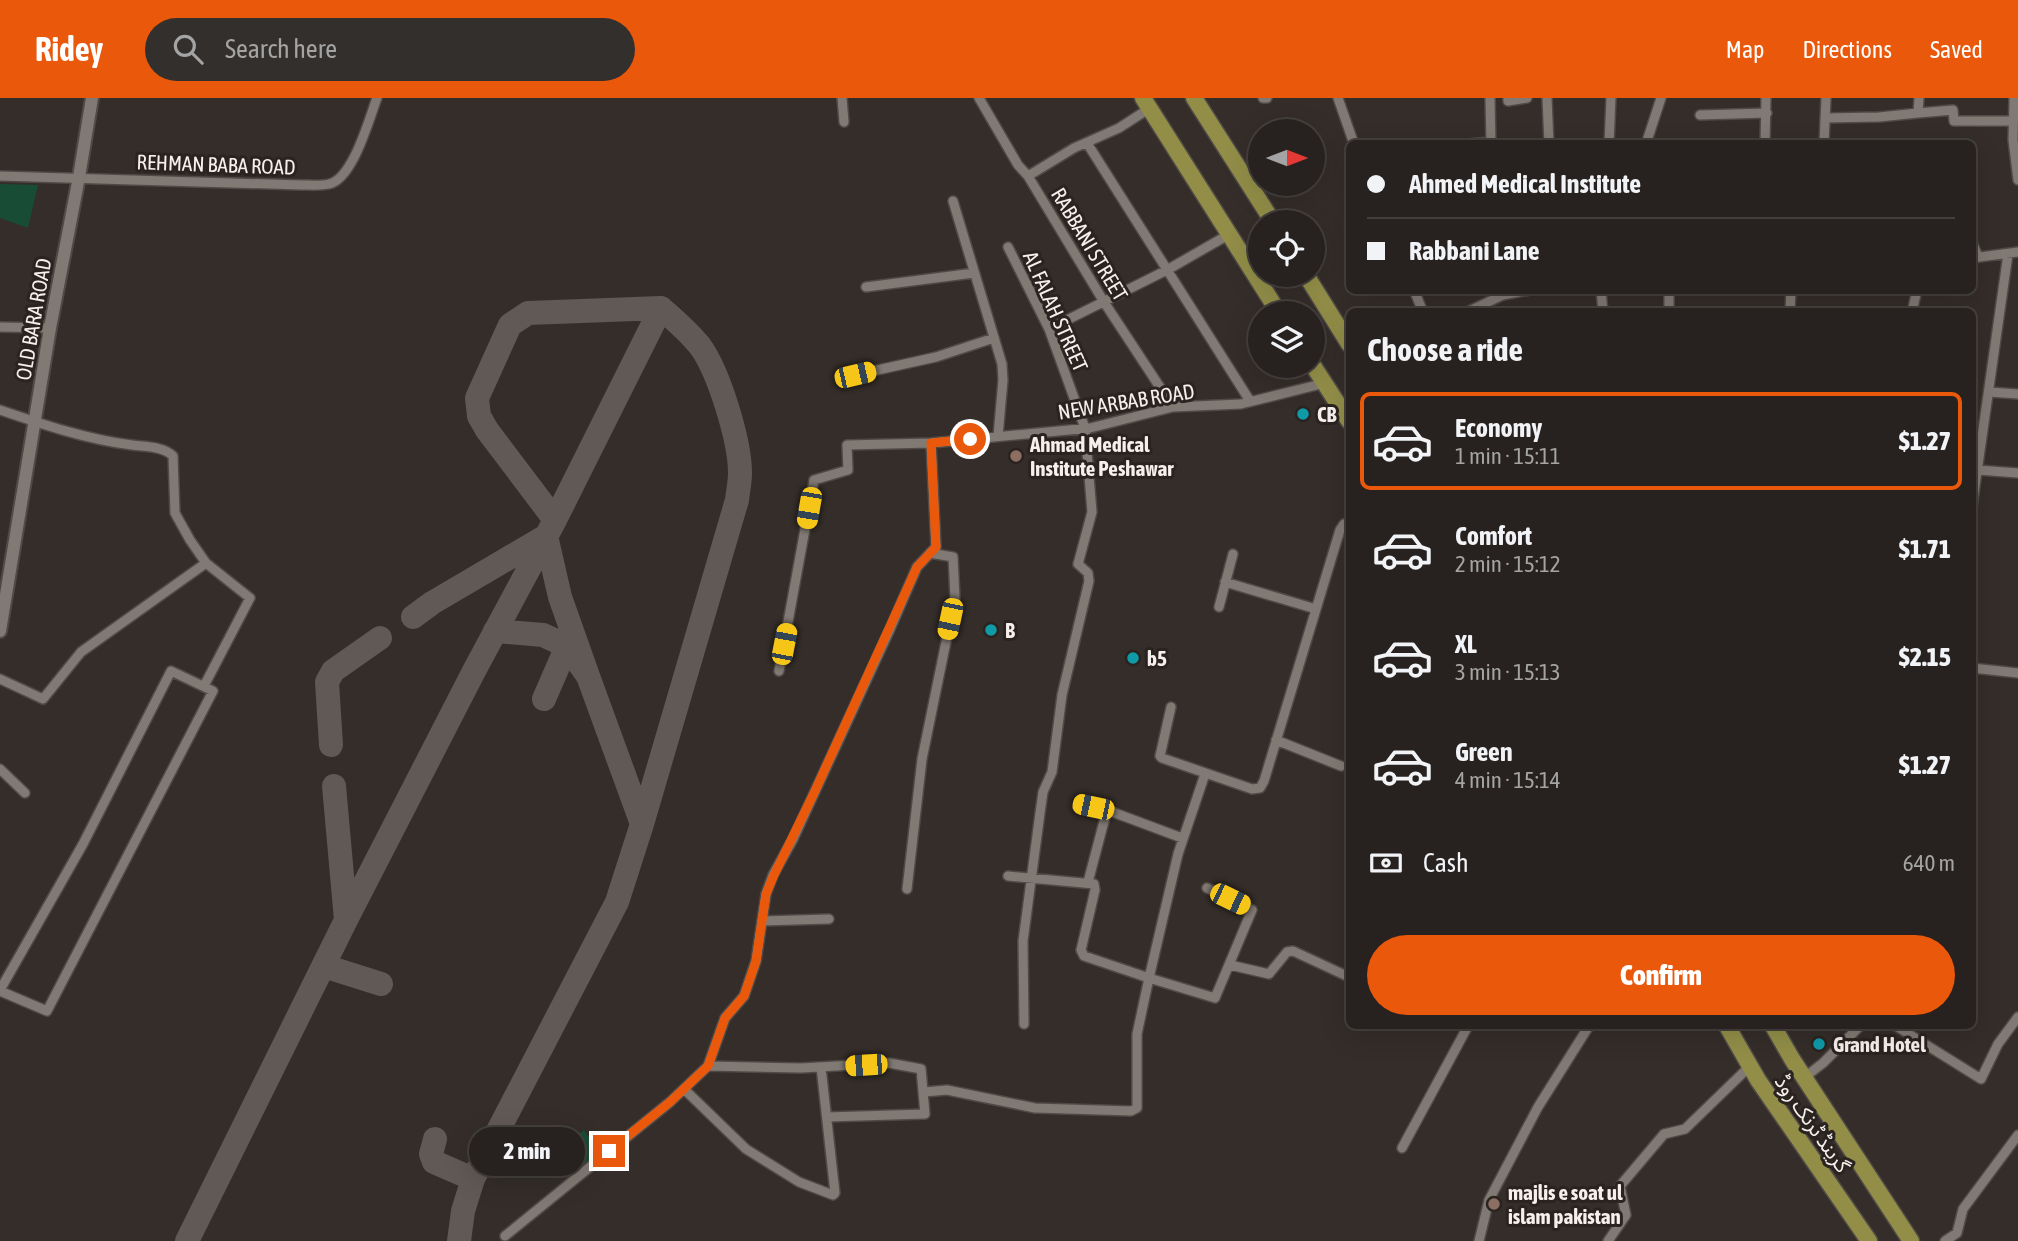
<!DOCTYPE html>
<html lang="en">
<head>
<meta charset="utf-8">
<style>
	body { margin:0; font-family:"Asap Condensed","Noto Sans Arabic",sans-serif; background:#332f2c; color:#f1f3f6; height:100vh; display:flex; flex-direction:column; font-size:26px; white-space:nowrap }
	* { box-sizing:border-box; margin:0 }
	p { font-size:23px; color:#a4a4a4 }
	.icon { flex:none; width:38px; height:38px; fill:none; stroke:currentColor; stroke-width:2; stroke-linecap:round; stroke-linejoin:round }
	.map { position:relative; flex:1; overflow:hidden }
	.sheet { position:absolute; left:1346px; top:210px; width:630px; height:721px; display:flex; flex-direction:column; background:#27221f; border-radius:10px; box-shadow:0 7px 28px #0002,0 0 0 2px #433f3d }
	.sheet>* { flex:none }
	.hud { position:absolute; left:1346px; top:42px; width:630px; height:154px; border-radius:10px; box-shadow:0 7px 28px #0002,0 0 0 2px #433f3d; display:grid; align-content:center; height:154px; padding:0 21px; background:#27221f }
	.needle { width:46px; rotate:90deg }
	.tools { position:absolute; left:1248px; top:21px; display:grid; gap:14px }
	.tools a { display:grid; place-items:center; width:77px; height:77px; border-radius:50%; background:#27221f; box-shadow:0 7px 28px #0002,0 0 0 2px #433f3d; font-size:35px }
	.end { position:absolute; width:32px; height:32px; margin:-16px; border:9px solid #ea580c; background:#fff; box-shadow:0 0 0 4px #fff }
	.from { border-radius:50% }
	.bubble { position:absolute; height:49px; border-radius:24px; background:#27221f; box-shadow:0 7px 28px #0002,0 0 0 2px #433f3d; font-size:23px; font-weight:800; line-height:49px; text-align:center }
	.car { position:absolute; width:21px; height:42px; margin:-21px -10px; border-radius:9px; box-shadow:0 0 5px 2px #0007; background:linear-gradient(#f5c518 24%,#345 0 40%,#f5c518 0 76%,#345 0 86%,#f5c518 0) }
	.hud b { display:flex; align-items:center; gap:24px; height:66px; font-size:26px }
	.hud b+b { border-top:2px solid #433f3d }
	.hud i { width:18px; height:18px; background:#f1f3f6 }
	ul { padding:0; list-style:none }
	li { display:flex; align-items:center; gap:21px; height:98px; margin:0 14px 10px; padding:0 7px; border:4px solid transparent; border-radius:10px }
	li div { flex:1 }
	li b { display:block; font-size:26px }
	li em { font-style:normal; font-weight:800 }
	li.on { border-color:#ea580c }
	li>.icon { width:63px; height:63px; stroke-width:1.5 }
	h2 { padding:0 21px; font-size:32px; line-height:84px }
	.pay { display:flex; align-items:center; gap:18px; height:77px; padding:0 21px; font-size:26px }
	.pay p { margin-inline-start:auto }
	.cta { display:flex; gap:14px; margin-top:auto; padding:14px 21px }
	.cta a { flex:1; height:80px; border-radius:42px; background:#ea580c; color:#fff; font-size:28px; font-weight:800; line-height:80px; text-align:center }
	header { display:flex; align-items:center; gap:42px; box-sizing:border-box; height:98px; padding:0 35px; background:#ea580c; color:#fff }
	header strong { font-size:33px }
	nav { display:flex; gap:38px; margin-inline-start:auto; font-size:24px }
	.search { width:490px; height:63px; background:#332f2c; display:flex; align-items:center; gap:18px; box-sizing:border-box; padding:0 24px; border-radius:38px; color:#a4a4a4; font-size:26px }
	.map>svg:first-child { display:block }
</style>
</head>
<body>
<header>
<strong>Ridey</strong>
<div class="search"><svg class="icon" aria-label="search" viewBox="0 0 24 24"><circle cx="10" cy="10" r="6"/><path d="M15 15l6 6"/></svg>Search here</div>
<nav><a>Map</a><a>Directions</a><a>Saved</a></nav>
</header>
<div class="map">
<svg width="2018" height="1143" viewBox="0 0 2018 1143">
	<rect width="100%" height="100%" fill="#342d29"/>
	<path fill="#184c34" d="M0,86l38,1 -10,43 -28,-10z
		M584,1032l16,24 -13,13 -19,-24z"/>
	<g fill="none" stroke-linecap="round" stroke-linejoin="round">
		<path stroke="#605956" stroke-width="24" d="M413,519l19,-14 114,-67 14,61 28,79
			M495,533l48,4 24,11 21,30 54,148
			M544,601l23,-53
			M331,647l-4,-63 6,-11 47,-33
			M334,688l12,134
			M324,868l57,18
			M435,1041l-4,15 3,8 39,17
			M187,1143l159,-321 128,-249 81,-151 106,-212
			M459,1143l4,-30 10,-32 144,-277 25,-78 95,-324c1,-9 3,-18 3,-27 0,-32 -21,-101 -40,-127 -12,-15 -25,-26 -39,-38l-133,5 -18,12 -33,73 2,18 8,14 68,90"/>
		<g stroke="#504a46" stroke-width="12">
			<path id="minor" d="M842,0l2,24
				M979,0l39,67 10,11 76,126 69,105
				M1263,0h4
				M1338,0l16,46
				M1490,0l1,46
				M1508,0v3l19,-3
				M1547,0l2,46
				M1919,0l-1,15 35,-3 1,11h59
				M2014,0l-1,42 5,40
				M1700,17l67,-2
				M1825,20l54,-1 39,-4
				M1087,45l163,258
				M1469,46l21,-2
				M1609,46l2,-46
				M1646,46l15,-46
				M1765,46l1,-46
				M1824,46l2,-46
				M0,78l301,9c9,0 20,1 28,-1 24,-5 40,-65 48,-86
				M1028,78l46,-28 45,-20 31,-20
				M953,103l49,163 1,16 -5,56
				M1972,144l6,15
				M1008,149l41,82 36,99 7,84 -14,52 10,9 1,8 -27,114 -10,77 -9,20 -3,21 -17,128 1,83
				M1972,160l46,-6
				M866,189l108,-14
				M1414,192l9,22
				M1601,192l2,22
				M1467,214l36,-17 27,-5
				M1669,214v-22
				M1790,214l1,-22
				M1912,214l5,-22
				M0,229l50,1
				M1049,231l118,-59 61,-35
				M855,277l81,-18 58,-19
				M1989,294l29,2
				M0,312c41,14 89,30 132,35 13,2 31,1 41,11l2,57 15,27 16,23 44,35 -46,88
				M1978,372l40,3
				M1972,409l36,-253
				M1225,484l91,27
				M1219,509l14,-53
				M1972,570l46,5
				M779,573l35,-191 34,-10 -1,-25 84,-2 159,-15 83,-21 68,-3 84,-21
				M0,581l43,20 38,-47 125,-89
				M1171,609l-11,49 2,2 90,31 8,-1 4,-7 76,-251 4,-6 5,-1
				M1276,642l65,26
				M0,671l25,24
				M1205,676l-27,80 -29,124 66,20 37,-88 -45,-22
				M1079,706l28,6 75,28
				M1088,784l19,-72
				M907,791l15,-130 33,-161 -2,-41 -23,-4
				M762,823l67,-2
				M1230,867l39,9 18,-22 6,-1 56,26
				M0,892l83,-146 88,-173 42,20 -166,320 -47,-20
				M1896,928l85,53 17,-35 20,-27
				M708,968l93,2 88,-5 32,6 4,45 -98,3
				M1805,979l18,-14 37,-37
				M684,991l62,60 53,33 34,13 2,-2 -14,-126
				M924,994l23,-2 88,18 96,3 6,-3v-74l12,-56 -65,-22 -3,-6 14,-60 -1,-6 -86,-8
				M1402,1050l66,-122
				M505,1138l165,-134 38,-36 17,-48 19,-22 12,-35 10,-67 7,-19 20,-36 97,-210 27,-62 19,-20 -5,-104
				M1479,1143l10,-41 49,-93 51,-81
				M1608,1143l18,-26 -6,-29 44,-52 21,-5 65,-63
				M1945,1143l12,-8 6,-24 55,-74"/>
		</g>
		<g stroke="#504a46" stroke-width="16">
			<path id="tertiary" d="M0,533l50,-303 29,-151 13,-79"/>
		</g>
		<g stroke="#504a46" stroke-width="19">
			<path id="trunk" d="M1143,0l136,215
				M1194,0l79,124
				M1306,177l43,69
				M1312,266l37,57
				M1727,928l31,54 111,161
				M1773,928l19,33 119,182"/>
		</g>
		<use href="#minor" stroke="#817973" stroke-width="9"/>
		<use href="#tertiary" stroke="#817973" stroke-width="12"/>
		<use href="#trunk" stroke="#928e48" stroke-width="16"/>
	</g>
	<g fill="none" stroke-linecap="round" stroke-linejoin="round">
		<path stroke="#ea580c" stroke-width="9" d="M609,1053l61,-49 38,-36 17,-48 19,-22 12,-35 10,-67 8,-19 40,-82 103,-226 19,-20 -5,-104 39,-4"/>
	</g>
	<g fill="#0f9aa8" stroke="#2a231f" stroke-width="2.5">
		<circle cx="1303" cy="316" r="7"/>
		<circle cx="991" cy="532" r="7"/>
		<circle cx="1133" cy="560" r="7"/>
		<circle cx="1819" cy="946" r="7"/>
	</g>
	<g fill="#8d6e63" stroke="#2a231f" stroke-width="2.5">
		<circle cx="1016" cy="358" r="7"/>
		<circle cx="1494" cy="1106" r="7"/>
	</g>
	<g text-anchor="middle" dominant-baseline="central" stroke-width="6" stroke-linejoin="round" paint-order="stroke">
		<g font-size="21" fill="#f5f0ed" stroke="#2a231f">
			<text transform="translate(216 66) rotate(2)">REHMAN BABA ROAD</text>
			<text transform="translate(1090 146) rotate(59)">RABBANI STREET</text>
			<text transform="translate(1056 213) rotate(66)">AL FALAH STREET</text>
			<text transform="translate(33 221) rotate(-80)">OLD BARA ROAD</text>
			<text transform="translate(1126 303) rotate(-9)">NEW ARBAB ROAD</text>
			<text transform="translate(1813 1025) rotate(55)">گرینڈ ٹرنک روڈ</text>
		</g>
		<g font-size="21" font-weight="bold" fill="#f5f0ed" stroke="#2a231f" text-anchor="start">
			<text x="1317" y="316">CB</text>
			<text x="1030" y="346">Ahmad Medical<tspan x="1030" dy="24">Institute Peshawar</tspan></text>
			<text x="1005" y="532">B</text>
			<text x="1147" y="560">b5</text>
			<text x="1833" y="946">Grand Hotel</text>
			<text x="1508" y="1094">majlis e soat ul<tspan x="1508" dy="24">islam pakistan</tspan></text>
		</g>
	</g>
</svg>
<div class="tools">
<a><svg class="needle" viewBox="-14 -14 28 28"><path d="M0-13l5 13h-10z" fill="#e53935"/><path d="M0 13l5-13h-10z" fill="#a4a4a4"/></svg></a>
<a><svg class="icon" aria-label="locate" viewBox="0 0 24 24"><circle cx="12" cy="12" r="6"/><path d="M12 2v4M12 18v4M2 12h4M18 12h4"/></svg></a>
<a><svg class="icon" aria-label="layers" viewBox="0 0 24 24"><path d="M12 4l9 5-9 5-9-5zM3 14l9 5 9-5"/></svg></a>
</div>
<i class="end from" style="left:970px;top:341px"></i>
<i class="end" style="left:609px;top:1053px"></i>
<div class="bubble" style="left:469px;top:1029px;width:116px">2 min</div>
<i class="car" style="left:855px;top:277px;rotate:77deg"></i>
<i class="car" style="left:809px;top:410px;rotate:190deg"></i>
<i class="car" style="left:950px;top:521px;rotate:192deg"></i>
<i class="car" style="left:784px;top:546px;rotate:11deg"></i>
<i class="car" style="left:1093px;top:709px;rotate:282deg"></i>
<i class="car" style="left:1230px;top:801px;rotate:116deg"></i>
<i class="car" style="left:866px;top:967px;rotate:266deg"></i>
<div class="hud">
<b><i class="from"></i>Ahmed Medical Institute</b>
<b><i></i>Rabbani Lane</b>
</div>
<section class="sheet">
<h2>Choose a ride</h2>
<ul>
<li class="on"><svg class="icon" aria-label="car" viewBox="0 0 24 24"><path d="M5 17H2v-5l4-1 3-4h7l3 4 3 1v5h-3M9 17h6M6 11h13"/><circle cx="7" cy="17" r="2"/><circle cx="17" cy="17" r="2"/></svg><div><b>Economy</b><p>1 min · 15:11</p></div><em>$1.27</em></li>
<li><svg class="icon" aria-label="car" viewBox="0 0 24 24"><path d="M5 17H2v-5l4-1 3-4h7l3 4 3 1v5h-3M9 17h6M6 11h13"/><circle cx="7" cy="17" r="2"/><circle cx="17" cy="17" r="2"/></svg><div><b>Comfort</b><p>2 min · 15:12</p></div><em>$1.71</em></li>
<li><svg class="icon" aria-label="car" viewBox="0 0 24 24"><path d="M5 17H2v-5l4-1 3-4h7l3 4 3 1v5h-3M9 17h6M6 11h13"/><circle cx="7" cy="17" r="2"/><circle cx="17" cy="17" r="2"/></svg><div><b>XL</b><p>3 min · 15:13</p></div><em>$2.15</em></li>
<li><svg class="icon" aria-label="car" viewBox="0 0 24 24"><path d="M5 17H2v-5l4-1 3-4h7l3 4 3 1v5h-3M9 17h6M6 11h13"/><circle cx="7" cy="17" r="2"/><circle cx="17" cy="17" r="2"/></svg><div><b>Green</b><p>4 min · 15:14</p></div><em>$1.27</em></li>
</ul>
<div class="pay"><svg class="icon" aria-label="cash" viewBox="0 0 24 24"><path d="M3 7h18v10H3z"/><circle cx="12" cy="12" r="2"/></svg>Cash<p>640 m</p></div>
<div class="cta"><a>Confirm</a></div>
</section>
</div>
</body>
</html>
